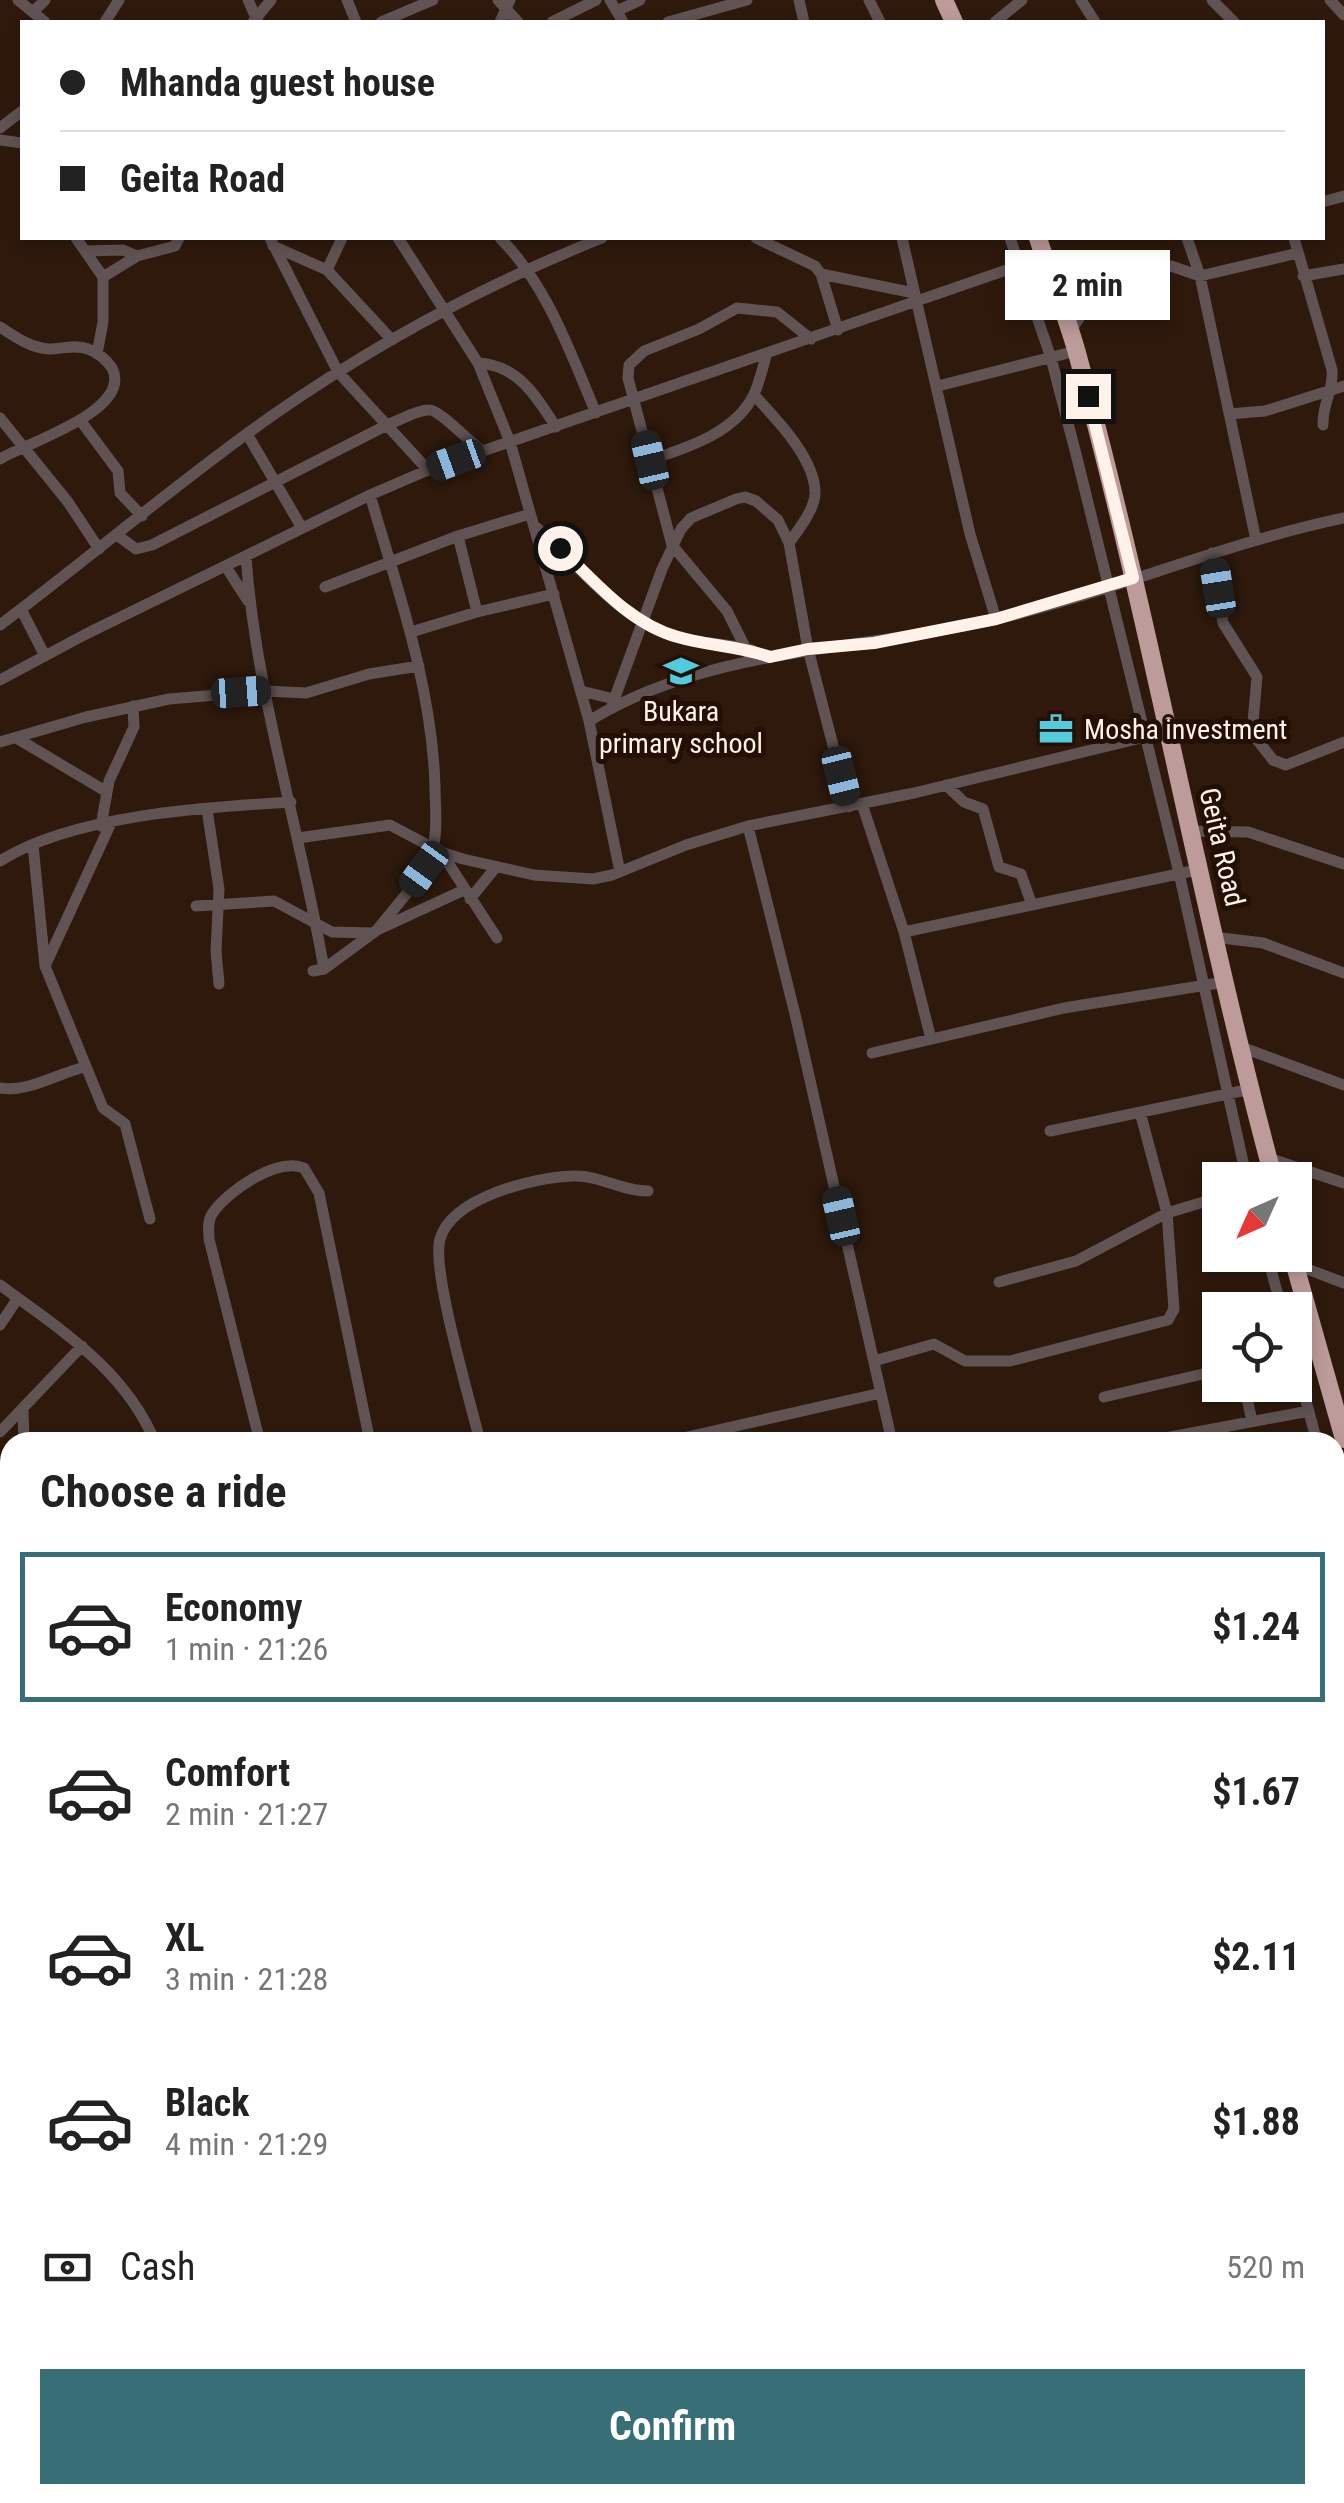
<!DOCTYPE html>
<html lang="en">
<head>
<meta charset="utf-8">
<style>
	body { margin:0; font-family:"Roboto Condensed",sans-serif; background:#f2f2f2; color:#222; height:100vh; display:flex; flex-direction:column; font-size:38px; white-space:nowrap }
	* { box-sizing:border-box; margin:0 }
	p { font-size:32px; color:#767676 }
	.icon { flex:none; width:55px; height:55px; fill:none; stroke:currentColor; stroke-width:2; stroke-linecap:round; stroke-linejoin:round }
	.map { position:relative; flex:1; overflow:hidden }
	.side { position:absolute; left:0px; top:1432px; width:1345px; height:1072px; display:flex; flex-direction:column; background:#fff; border-radius:30px 30px 0 0; box-shadow:0 5px 15px #0003 }
	.side>* { flex:none }
	.hud { position:absolute; left:20px; top:20px; width:1305px; height:220px; border-radius:0px; box-shadow:0 5px 15px #0003; display:grid; align-content:center; height:220px; padding:0 40px; background:#fff }
	.needle { width:65px; rotate:225deg }
	.tools { position:absolute; left:1202px; top:1162px; display:grid; gap:20px }
	.tools a { display:grid; place-items:center; width:110px; height:110px; border-radius:0px; background:#fff; box-shadow:0 5px 15px #0003; font-size:50px }
	.end { position:absolute; width:45px; height:45px; margin:-22px; border:12px solid #fef2eb; background:#111; box-shadow:0 0 0 5px #111 }
	.from { border-radius:50% }
	.bubble { position:absolute; height:70px; border-radius:0px; background:#fff; box-shadow:0 5px 15px #0003; font-size:32px; font-weight:700; line-height:70px; text-align:center }
	.car { position:absolute; width:30px; height:60px; margin:-30px -15px; border-radius:12px; box-shadow:0 0 8px 2px #0007; background:linear-gradient(#222 24%,#8ab4d8 0 40%,#222 0 76%,#8ab4d8 0 86%,#222 0) }
	.hud b { display:flex; align-items:center; gap:35px; height:95px; font-size:38px }
	.hud b+b { border-top:2px solid #e0e0e0 }
	.hud i { width:25px; height:25px; background:#222 }
	ul { padding:0; list-style:none }
	li { display:flex; align-items:center; gap:30px; height:150px; margin:0 20px 15px; padding:0 20px; border:5px solid transparent; border-radius:0px }
	li div { flex:1 }
	li b { display:block; font-size:38px }
	li em { font-style:normal; font-weight:700 }
	li.current { border-color:#386e76 }
	li>.icon { width:90px; height:90px; stroke-width:1.5 }
	h2 { padding:0 40px; font-size:45px; line-height:120px }
	.pay { display:flex; align-items:center; gap:25px; height:110px; padding:0 40px; font-size:38px }
	.pay p { margin-inline-start:auto }
	.action { display:flex; gap:20px; margin-top:auto; padding:20px 40px }
	.action a { flex:1; height:115px; border-radius:0px; background:#386e76; color:#fff; font-size:40px; font-weight:700; line-height:115px; text-align:center }
	.map>svg:first-child { display:block }
</style>
</head>
<body>
<div class="map">
<svg width="1344" height="2503" viewBox="0 0 1344 2503">
	<rect width="100%" height="100%" fill="#2e190c"/>
	<path fill="#424717" d="M0,1973l10,10v115l-10,10z"/>
	<g fill="none" stroke-linecap="round" stroke-linejoin="round">
		<path stroke="#615353" stroke-width="11" d="M18,0l27,22
			M248,0l10,22
			M347,0l9,22
			M498,0l20,22
			M610,0l13,22
			M799,0l5,22
			M869,0l11,22
			M1081,0l14,22
			M1212,0l22,22
			M1330,0l14,15
			M617,11l23,-11
			M33,12l12,-12
			M105,22l14,-22
			M253,22l18,-22
			M381,22l52,-22
			M500,22l10,-22
			M552,22l44,-22
			M668,22l79,-22
			M995,22l27,-22
			M0,128l22,-17
			M0,140l22,3
			M1322,202l22,-6
			M76,238l27,39v45l-6,32
			M270,238l68,134 90,98
			M398,238l80,125 32,79 79,279 31,151
			M500,238c47,47 70,114 96,175
			M756,238l59,28 6,8 17,56
			M902,238l68,296 26,85
			M1010,238l41,120 26,100 102,415 68,307
			M1187,238l13,38 56,264
			M1294,238l38,132c2,19 -10,35 -9,55
			M273,246l54,24 65,70
			M85,251l38,-1 14,6
			M327,270l15,-32
			M821,274l93,19
			M1303,276l41,-7
			M103,277l34,-21 38,-10 4,-8
			M1056,288l42,2 73,-24 29,10 98,-23
			M0,327c15,10 31,21 49,22 14,0 26,-5 39,0 9,3 19,11 24,19 22,43 -89,76 -112,91
			M1070,332l28,-42
			M478,363c40,2 58,33 78,64
			M938,386l138,-35
			M754,395c22,24 62,64 61,99 -1,17 -17,36 -26,49
			M1229,414l36,-3 79,-25
			M0,418l68,84 31,47
			M80,420l38,51 2,22 22,23
			M247,434l55,94
			M650,460c37,-12 88,-28 105,-68 5,-12 8,-26 12,-39
			M370,495c28,96 62,191 65,291 0,20 3,42 -2,62 -9,30 -37,57 -56,82
			M536,527c42,38 83,92 139,110 25,7 52,6 77,13
			M117,535l19,14 16,-4 237,-121c12,-4 27,-14 40,-14 10,-1 41,33 54,41
			M458,536l19,76
			M1212,553l11,70 34,54 -5,56 21,27 13,5 58,-23
			M246,557c10,139 55,275 78,412
			M226,567l22,34
			M325,587l133,-51 72,-22
			M21,609l24,47
			M0,625c92,-69 179,-144 273,-210 102,-71 213,-131 329,-177
			M411,632l66,-20 77,-18
			M752,661l-25,-50 -55,-66 -44,-167 1,-13 15,-14 55,-22 38,-21 40,4 34,27
			M0,680l86,-46 284,-139 58,-25 616,-213
			M581,691l33,8
			M611,708l51,-139 19,-40 10,-11 45,-19 9,-2 11,4 22,19 11,23 19,106 41,158
			M589,721c121,-74 270,-70 404,-101 119,-28 231,-77 351,-102
			M18,739l89,53
			M0,742l86,-25 83,-18 97,-8 40,2 63,-19 50,-8
			M946,785l18,17 19,7 16,58 22,7 11,31
			M862,804l42,128 27,107
			M207,809l12,80 -3,62 3,33
			M101,826l8,-45 25,-54 -1,-21
			M748,826l47,188 97,428
			M1189,831l59,1 96,32
			M298,838l92,-13 51,27 22,7 71,16 59,4 19,-4 74,-30 62,-19 166,-33 231,-56
			M33,845l12,121 58,142 22,16 25,95
			M441,852l56,86
			M0,861c73,-46 206,-54 291,-59
			M470,899l26,-32
			M196,906l78,-5 58,31 40,1
			M904,932l293,-62
			M1214,937l49,6 81,30
			M45,966l66,-143
			M313,971l11,-2 53,-39 87,-40
			M1241,1047l103,38
			M872,1053l192,-45 161,-26
			M0,1088c28,5 58,-15 85,-21
			M1050,1131l201,-42
			M1268,1158l76,25
			M1267,1255l15,55
			M1294,1264l50,19
			M999,1282l77,-21 91,-48 53,-16
			M0,1285c61,45 125,85 155,157
			M0,1325l18,-27
			M1295,1360l22,82
			M874,1361l60,-17 31,17h45l158,-41 6,-11 -7,-96 -27,-101
			M1244,1385l8,36
			M1104,1397l116,-27
			M23,1411l1,31
			M0,1432l82,-86
			M260,1442l-51,-203c0,-9 -2,-17 3,-25 15,-23 65,-57 92,-46l15,25 51,249
			M480,1442c-9,-39 -49,-172 -40,-203 12,-42 95,-62 133,-63 27,-1 48,15 75,15
			M665,1442l216,-49
			M1144,1442l165,-31
			M1335,1507l8,29
			M0,1547l10,-21
			M1335,1599l9,-2
			M1335,2175l9,31
			M0,2265l10,-1
			M1335,2322l9,36
			M0,2370l10,14
			M1335,2426h9
			M102,2495l8,8
			M345,2495l1,8
			M507,2495l4,8
			M718,2495l6,8
			M827,2495l3,8
			M917,2495l3,8
			M1128,2495l1,8
			M1298,2495l1,8
			M989,2503l20,-8"/>
		<path stroke="#a38786" stroke-width="15" d="M0,2139l10,-2
			M1335,2322l9,-2"/>
		<path stroke="#be9b9b" stroke-width="18" d="M944,0l10,22
			M1038,238c12,38 28,75 39,115 75,273 123,553 197,827
			M1292,1255l52,184"/>
	</g>
	<g fill="none" stroke-linecap="round" stroke-linejoin="round">
		<path stroke="#fef2eb" stroke-width="12" d="M560,548c34,33 70,76 118,89 30,9 62,9 92,20l38,-8 66,-6 122,-24 137,-41 -45,-182"/>
	</g>
	<defs>
		<g id="school-bare" transform="scale(2.7)"><path d="M0-5L7-2L0 1L-7-2ZM-4 1L0 2.5L4 1V4Q0 6-4 4Z" fill="#54cadd" stroke="#240f04" stroke-width="2.5" paint-order="stroke"/></g>
		<g id="office-bare" transform="scale(2.7)"><path d="M-6-3h4V-5.5h4V-3h4V5H-6ZM-1-4.5V-3h2v-1.5ZM-6 0V1H6V0Z" fill="#54cadd" stroke="#240f04" stroke-width="2.5" paint-order="stroke"/></g>
	</defs>
	<g fill-rule="evenodd">
		<use href="#school-bare" x="681" y="671"/>
		<use href="#office-bare" x="1056" y="729"/>
	</g>
	<g text-anchor="middle" dominant-baseline="central" stroke-width="10" stroke-linejoin="round" paint-order="stroke">
		<g font-size="28" fill="#fef2eb" stroke="#240f04">
			<text x="681" y="711">Bukara<tspan x="681" dy="32">primary school</tspan></text>
			<text x="1084" y="729" text-anchor="start">Mosha investment</text>
		</g>
		<g font-size="28" fill="#fef2eb" stroke="#240f04">
			<text transform="translate(1222 847) rotate(77)">Geita Road</text>
		</g>
	</g>
</svg>
<div class="tools">
<a><svg class="needle" viewBox="-14 -14 28 28"><path d="M0-13l5 13h-10z" fill="#e53935"/><path d="M0 13l5-13h-10z" fill="#767676"/></svg></a>
<a><svg class="icon" aria-label="locate" viewBox="0 0 24 24"><circle cx="12" cy="12" r="6"/><path d="M12 2v4M12 18v4M2 12h4M18 12h4"/></svg></a>
</div>
<i class="end from" style="left:560px;top:548px"></i>
<i class="end" style="left:1088px;top:396px"></i>
<div class="bubble" style="left:1005px;top:250px;width:165px">2 min</div>
<i class="car" style="left:456px;top:460px;rotate:250deg"></i>
<i class="car" style="left:650px;top:460px;rotate:347deg"></i>
<i class="car" style="left:1218px;top:588px;rotate:351deg"></i>
<i class="car" style="left:241px;top:692px;rotate:86deg"></i>
<i class="car" style="left:841px;top:776px;rotate:166deg"></i>
<i class="car" style="left:424px;top:869px;rotate:216deg"></i>
<i class="car" style="left:841px;top:1216px;rotate:347deg"></i>
<div class="hud">
<b><i class="from"></i>Mhanda guest house</b>
<b><i></i>Geita Road</b>
</div>
<section class="side">
<h2>Choose a ride</h2>
<ul>
<li class="current"><svg class="icon" aria-label="car" viewBox="0 0 24 24"><path d="M5 17H2v-5l4-1 3-4h7l3 4 3 1v5h-3M9 17h6M6 11h13"/><circle cx="7" cy="17" r="2"/><circle cx="17" cy="17" r="2"/></svg><div><b>Economy</b><p>1 min · 21:26</p></div><em>$1.24</em></li>
<li><svg class="icon" aria-label="car" viewBox="0 0 24 24"><path d="M5 17H2v-5l4-1 3-4h7l3 4 3 1v5h-3M9 17h6M6 11h13"/><circle cx="7" cy="17" r="2"/><circle cx="17" cy="17" r="2"/></svg><div><b>Comfort</b><p>2 min · 21:27</p></div><em>$1.67</em></li>
<li><svg class="icon" aria-label="car" viewBox="0 0 24 24"><path d="M5 17H2v-5l4-1 3-4h7l3 4 3 1v5h-3M9 17h6M6 11h13"/><circle cx="7" cy="17" r="2"/><circle cx="17" cy="17" r="2"/></svg><div><b>XL</b><p>3 min · 21:28</p></div><em>$2.11</em></li>
<li><svg class="icon" aria-label="car" viewBox="0 0 24 24"><path d="M5 17H2v-5l4-1 3-4h7l3 4 3 1v5h-3M9 17h6M6 11h13"/><circle cx="7" cy="17" r="2"/><circle cx="17" cy="17" r="2"/></svg><div><b>Black</b><p>4 min · 21:29</p></div><em>$1.88</em></li>
</ul>
<div class="pay"><svg class="icon" aria-label="cash" viewBox="0 0 24 24"><path d="M3 7h18v10H3z"/><circle cx="12" cy="12" r="2"/></svg>Cash<p>520 m</p></div>
<div class="action"><a>Confirm</a></div>
</section>
</div>
</body>
</html>
